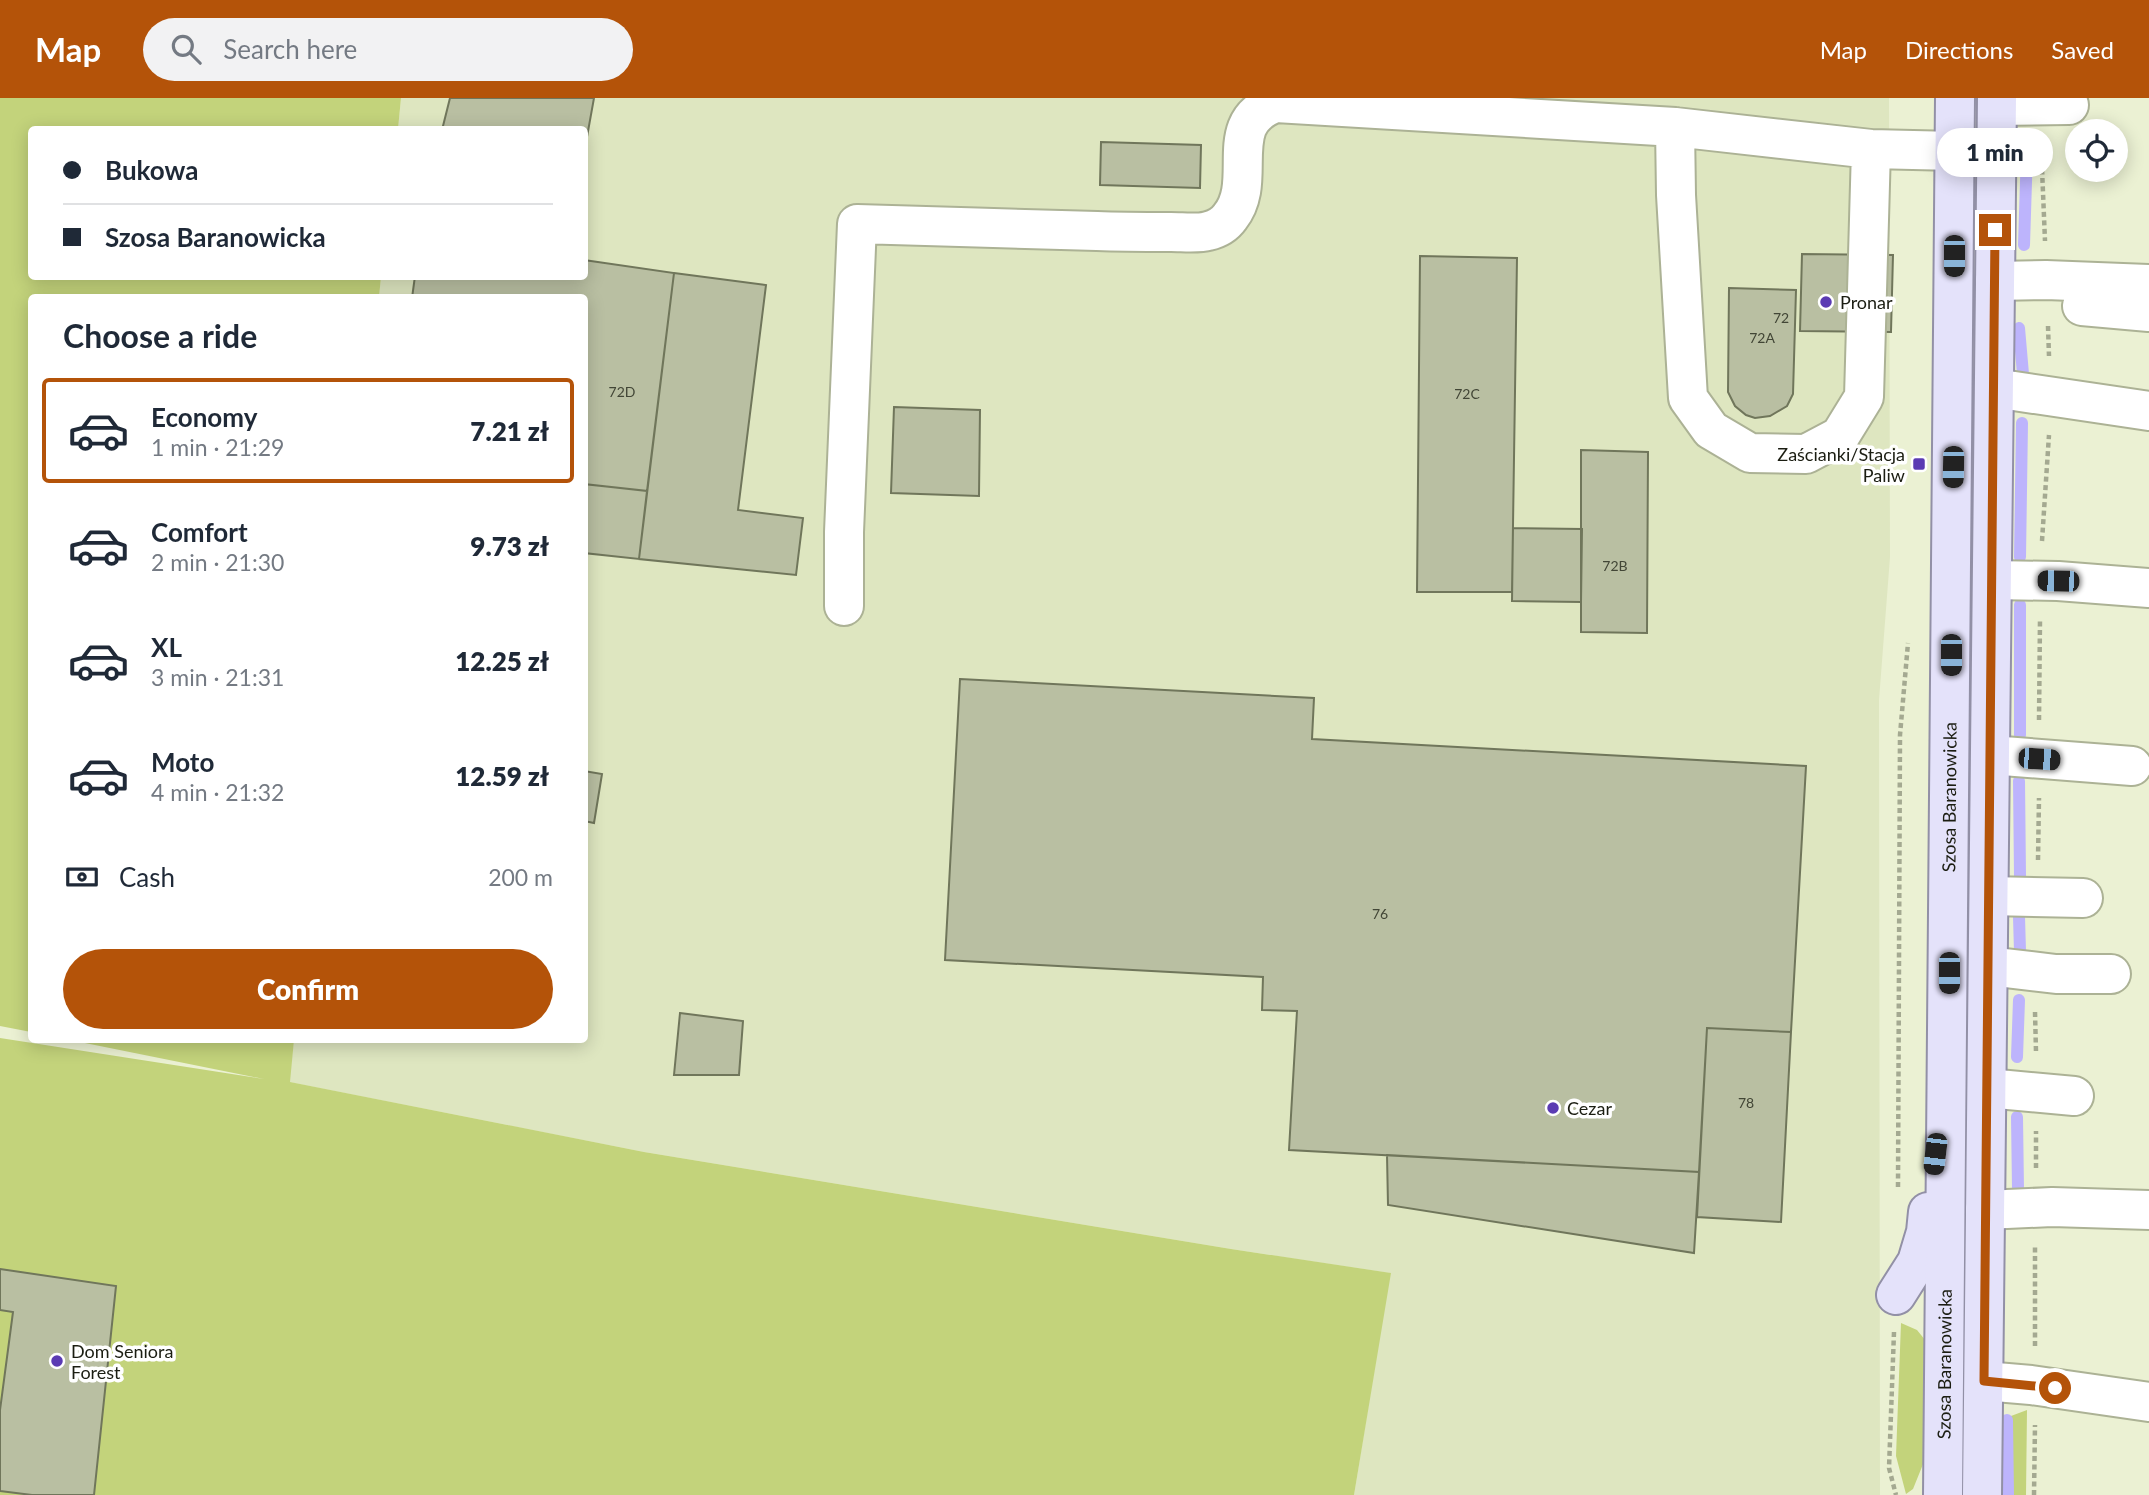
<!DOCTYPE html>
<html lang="en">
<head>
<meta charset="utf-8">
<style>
	body { margin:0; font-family:Lato,sans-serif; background:#f2f2f3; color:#1f2937; height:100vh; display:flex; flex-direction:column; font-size:26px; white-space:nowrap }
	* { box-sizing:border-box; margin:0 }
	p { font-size:23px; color:#747a83 }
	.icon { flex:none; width:38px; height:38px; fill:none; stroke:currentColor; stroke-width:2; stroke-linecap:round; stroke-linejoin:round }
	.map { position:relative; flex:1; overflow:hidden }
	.details { position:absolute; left:28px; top:196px; width:560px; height:749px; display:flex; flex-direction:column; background:#fff; border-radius:7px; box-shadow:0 4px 18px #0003 }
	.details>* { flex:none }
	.top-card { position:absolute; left:28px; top:28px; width:560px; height:154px; border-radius:7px; box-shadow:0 4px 18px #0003; display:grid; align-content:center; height:154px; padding:0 35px; background:#fff }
	.fabs { position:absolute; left:2065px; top:21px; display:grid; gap:14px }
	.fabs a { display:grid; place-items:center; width:63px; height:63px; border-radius:50%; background:#fff; box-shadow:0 4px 18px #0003; font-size:35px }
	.end { position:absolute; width:32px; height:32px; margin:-16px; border:9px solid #b45309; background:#fff; box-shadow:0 0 0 4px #fff }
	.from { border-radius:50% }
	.bubble { position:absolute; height:49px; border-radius:24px; background:#fff; box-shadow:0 4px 18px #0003; font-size:23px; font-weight:800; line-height:49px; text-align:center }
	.car { position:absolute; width:21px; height:42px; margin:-21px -10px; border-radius:9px; box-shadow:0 0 5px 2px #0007; background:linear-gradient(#222 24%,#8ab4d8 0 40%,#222 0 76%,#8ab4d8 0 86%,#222 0) }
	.top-card b { display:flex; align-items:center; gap:24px; height:66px; font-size:26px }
	.top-card b+b { border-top:2px solid #e0e1e3 }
	.top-card i { width:18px; height:18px; background:#1f2937 }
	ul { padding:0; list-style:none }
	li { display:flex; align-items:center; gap:21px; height:105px; margin:0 14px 10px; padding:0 21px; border:4px solid transparent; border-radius:7px }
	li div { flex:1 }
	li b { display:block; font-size:26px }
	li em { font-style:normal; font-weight:800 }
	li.active { border-color:#b45309 }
	li>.icon { width:63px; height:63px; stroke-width:1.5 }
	h2 { padding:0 35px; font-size:32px; line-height:84px }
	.pay { display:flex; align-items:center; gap:18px; height:77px; padding:0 35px; font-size:26px }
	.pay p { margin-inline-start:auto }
	.cta { display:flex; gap:14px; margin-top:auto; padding:14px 35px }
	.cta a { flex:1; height:80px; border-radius:42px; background:#b45309; color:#fff; font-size:28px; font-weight:800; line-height:80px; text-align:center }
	header { display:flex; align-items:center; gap:42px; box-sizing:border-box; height:98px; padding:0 35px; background:#b45309; color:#fff }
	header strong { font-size:33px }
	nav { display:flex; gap:38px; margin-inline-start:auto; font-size:24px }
	.search { width:490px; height:63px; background:#f2f2f3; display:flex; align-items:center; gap:18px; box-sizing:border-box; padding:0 24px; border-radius:38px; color:#747a83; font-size:26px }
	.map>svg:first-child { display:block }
</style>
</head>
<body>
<header>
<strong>Map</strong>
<div class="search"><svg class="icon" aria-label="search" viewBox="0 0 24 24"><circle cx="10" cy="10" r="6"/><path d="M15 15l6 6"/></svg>Search here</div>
<nav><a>Map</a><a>Directions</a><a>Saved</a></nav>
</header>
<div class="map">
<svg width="2149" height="1397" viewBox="0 0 2149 1397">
	<rect width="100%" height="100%" fill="#ebf1d3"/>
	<path fill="#dee6c0" d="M401,0h1488l1,459 -11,143 1,795h-526l36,-222 -159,-24 -587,-97 -355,-70 5,-42h290v-742l-205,-1 2,-20 203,-1v-146l-186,-1z"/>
	<path fill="#c3d37b" d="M0,0h401l-3,31 -366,1v146l349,1 -2,20 -347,1 -1,734 -31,-6z
		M0,940l264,41 -194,-39h224l-4,42 354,70 587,97 160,24 -37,222h-1354z
		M1901,1225l16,7 17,21v86l-21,52 -7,5 -10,-38z
		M2027,1312l-1,85h-32l1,-63 16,-16z"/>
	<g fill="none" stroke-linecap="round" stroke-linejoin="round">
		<path stroke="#bdb4fc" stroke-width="12" d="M2024,147l3,-95
			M2019,230l4,46
			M2020,459l2,-134
			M2020,637v-130
			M2019,683l1,95
			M2019,819l1,34
			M2017,959l2,-57
			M2017,1019l1,72
			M2007,1322l1,75"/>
	</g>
	<path fill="#b9bfa2" stroke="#70765b" stroke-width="2" d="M450,0h144l-9,50 -1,-18h-142z
		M1101,44l100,3 -1,43 -100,-3z
		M1802,156l91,1 -2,77 -91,-1z
		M1420,158l97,2 -5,334h-95z
		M584,162l90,13 -27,218 -63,-7v-186h-172l3,-22h169z
		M674,175l92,12 -28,225 65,8 -7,57 -157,-16z
		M1729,190l67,2 -3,104 -6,12 -17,10 -15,2 -9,-3 -11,-9 -7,-14z
		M894,309l86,3 -1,86 -88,-3z
		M1581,352l67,2 -1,181 -66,-1z
		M584,386l63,7 -8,68 -55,-6z
		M1513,430l69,1 -1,73 -69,-1z
		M960,581l354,19 -2,41 494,27 -15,266 -84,-4 -8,144 -410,-22 8,-139 -35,-1 1,-33 -318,-17z
		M584,673l18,3 -8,49 -10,-2z
		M680,915l63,8 -4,54h-65z
		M1707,930l84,4 -10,190 -84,-5z
		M1387,1057l312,17 -5,81 -306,-48z
		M0,1171l116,17 -22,209h-62l-32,-4v-81l13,-98 -13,-2z"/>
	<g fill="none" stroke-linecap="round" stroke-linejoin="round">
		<g stroke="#acb295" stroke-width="42">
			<path id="minor" d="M1997,8l72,-1
				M1675,29l1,68 12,203 23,32 39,23 56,1 34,-18 24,-39 7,-248
				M1995,183l51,-1 103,4
				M2082,208l67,6
				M1994,290l155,23
				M1992,482l66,1 91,7
				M844,508v-74l13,-308c80,2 160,5 240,7 24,1 49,1 74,1 12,0 26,2 37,-1 9,-2 17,-7 22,-14 30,-37 -11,-95 46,-114l399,24 196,22 84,2
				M1990,657l142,11
				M1989,798l94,2
				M1988,868l68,8h55
				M1987,990l87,8
				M1985,1112l67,-3 97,3
				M1984,1283l47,4 118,17"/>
		</g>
		<g stroke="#9290a6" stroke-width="42">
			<g id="major">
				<path d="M1896,1197l21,-33 9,-30 2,-20"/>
				<path id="s1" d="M1943,1397l12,-1397"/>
				<path d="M1982,1397l15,-1397"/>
			</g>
		</g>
		<path stroke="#a4a991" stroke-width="4.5" stroke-dasharray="5 3.5" stroke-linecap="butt" d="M2041,46l4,97
			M2048,228l1,30
			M2042,443l7,-106
			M2039,622l1,-100
			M2038,762l1,-62
			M2035,914l1,40
			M2036,1070v-37
			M1898,1089l2,-452 8,-92
			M1894,1234l-5,136 7,27
			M2035,1248v-100
			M2034,1397l1,-70"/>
		<use href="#minor" stroke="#fff" stroke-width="38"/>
		<use href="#major" stroke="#e4e2fa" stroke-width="38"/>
	</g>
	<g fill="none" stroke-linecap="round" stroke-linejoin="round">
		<path stroke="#b45309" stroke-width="9" d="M1995,132l-11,1151 71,7"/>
	</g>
	<g fill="#5b3bb3" stroke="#fff" stroke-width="2.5">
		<circle cx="1826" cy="204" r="7"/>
		<rect x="1912" y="359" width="14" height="14" rx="3.5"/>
		<circle cx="1553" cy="1010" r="7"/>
		<circle cx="57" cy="1263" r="7"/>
	</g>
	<g text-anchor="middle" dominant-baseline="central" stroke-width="7" stroke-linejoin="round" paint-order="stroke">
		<g font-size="14" fill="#424636">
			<text x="1781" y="219">72</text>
			<text x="1762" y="239">72A</text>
			<text x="622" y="293">72D</text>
			<text x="1467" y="295">72C</text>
			<text x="1615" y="467">72B</text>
			<text x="1380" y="815">76</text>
			<text x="1746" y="1004">78</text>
		</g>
		<g font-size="18" fill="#1b1d12" stroke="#fff" text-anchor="start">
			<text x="1840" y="204">Pronar</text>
			<text x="1905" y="356" text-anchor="end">Zaścianki/Stacja<tspan x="1905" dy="21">Paliw</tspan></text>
			<text x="1567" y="1010">Cezar</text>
			<text x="71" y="1253">Dom Seniora<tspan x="71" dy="21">Forest</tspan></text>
		</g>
		<g font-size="18" fill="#1b1d12" stroke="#fff">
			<text stroke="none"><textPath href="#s1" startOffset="698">Szosa Baranowicka</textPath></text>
			<text stroke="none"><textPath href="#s1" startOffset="131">Szosa Baranowicka</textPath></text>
		</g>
	</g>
</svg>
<div class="fabs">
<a><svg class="icon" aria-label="locate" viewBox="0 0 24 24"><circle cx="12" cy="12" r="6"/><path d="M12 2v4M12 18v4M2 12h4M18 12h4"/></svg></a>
</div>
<i class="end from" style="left:2055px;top:1290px"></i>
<i class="end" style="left:1995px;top:132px"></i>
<div class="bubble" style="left:1937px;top:30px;width:116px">1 min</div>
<i class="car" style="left:1954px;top:158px;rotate:180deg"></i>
<i class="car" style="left:1953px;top:369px;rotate:181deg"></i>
<i class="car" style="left:2058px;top:483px;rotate:271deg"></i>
<i class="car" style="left:1951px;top:557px;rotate:180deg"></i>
<i class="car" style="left:2039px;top:661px;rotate:94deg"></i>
<i class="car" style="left:1949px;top:875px;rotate:180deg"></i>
<i class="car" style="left:1935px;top:1056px;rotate:187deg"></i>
<div class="top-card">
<b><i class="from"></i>Bukowa</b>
<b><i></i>Szosa Baranowicka</b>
</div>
<section class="details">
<h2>Choose a ride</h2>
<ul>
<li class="active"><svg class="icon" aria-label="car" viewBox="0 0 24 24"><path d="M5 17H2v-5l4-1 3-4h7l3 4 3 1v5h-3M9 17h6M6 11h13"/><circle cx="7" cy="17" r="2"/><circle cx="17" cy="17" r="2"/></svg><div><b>Economy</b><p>1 min · 21:29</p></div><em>7.21 zł</em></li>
<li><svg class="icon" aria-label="car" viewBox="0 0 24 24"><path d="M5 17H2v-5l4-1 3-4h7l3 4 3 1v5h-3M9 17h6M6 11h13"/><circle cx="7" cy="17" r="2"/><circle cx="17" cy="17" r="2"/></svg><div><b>Comfort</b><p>2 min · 21:30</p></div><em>9.73 zł</em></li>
<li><svg class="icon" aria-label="car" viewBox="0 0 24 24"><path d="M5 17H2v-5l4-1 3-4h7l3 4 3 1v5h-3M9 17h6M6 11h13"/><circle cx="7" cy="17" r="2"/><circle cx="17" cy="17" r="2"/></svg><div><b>XL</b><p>3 min · 21:31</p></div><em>12.25 zł</em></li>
<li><svg class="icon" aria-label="car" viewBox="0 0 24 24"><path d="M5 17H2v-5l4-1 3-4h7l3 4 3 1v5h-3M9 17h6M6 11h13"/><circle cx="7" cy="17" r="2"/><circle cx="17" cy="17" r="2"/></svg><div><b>Moto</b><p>4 min · 21:32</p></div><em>12.59 zł</em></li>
</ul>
<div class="pay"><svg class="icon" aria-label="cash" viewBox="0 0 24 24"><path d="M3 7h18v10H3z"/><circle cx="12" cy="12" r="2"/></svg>Cash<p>200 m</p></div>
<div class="cta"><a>Confirm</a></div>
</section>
</div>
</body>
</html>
